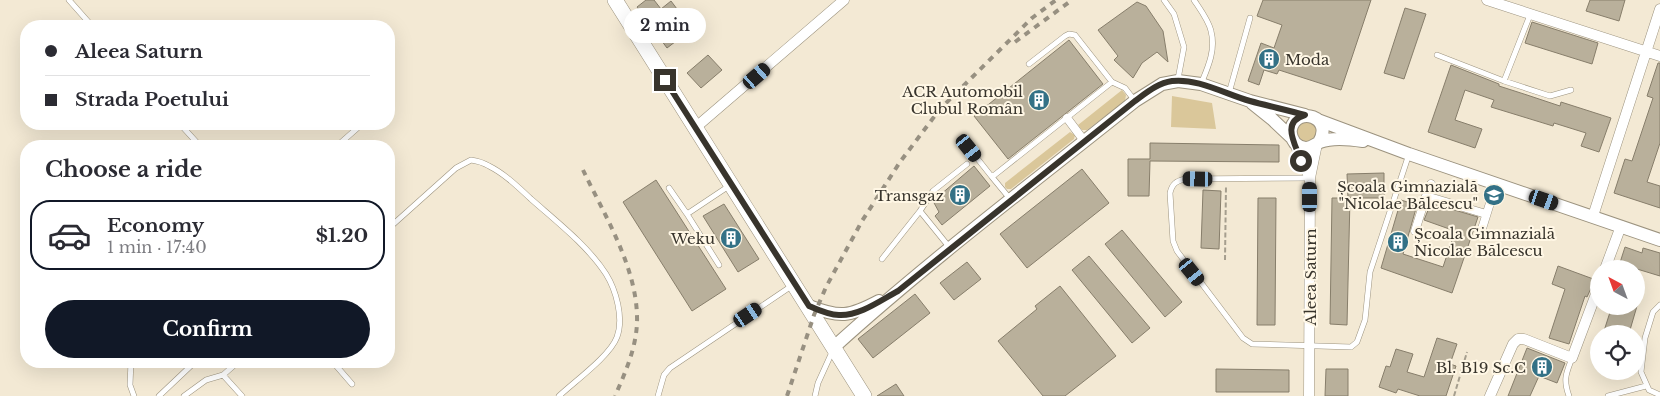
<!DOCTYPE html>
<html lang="en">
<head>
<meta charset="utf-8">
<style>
	body { margin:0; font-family:"Libre Baskerville",serif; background:#f7f7f7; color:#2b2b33; height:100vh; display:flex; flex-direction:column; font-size:19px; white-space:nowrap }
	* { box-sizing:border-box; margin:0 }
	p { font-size:16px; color:#7c7c81 }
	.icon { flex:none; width:28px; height:28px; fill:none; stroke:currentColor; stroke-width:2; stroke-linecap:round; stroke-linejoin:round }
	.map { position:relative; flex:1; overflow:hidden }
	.side { position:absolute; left:20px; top:140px; width:375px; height:228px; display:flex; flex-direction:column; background:#fff; border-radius:20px; box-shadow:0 5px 20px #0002 }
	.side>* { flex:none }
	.banner { position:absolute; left:20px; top:20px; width:375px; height:110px; border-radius:20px; box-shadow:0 5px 20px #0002; display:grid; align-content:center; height:110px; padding:0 25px; background:#fff }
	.needle { width:32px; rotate:319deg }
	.tools { position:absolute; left:1590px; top:260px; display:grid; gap:10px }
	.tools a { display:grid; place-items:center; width:55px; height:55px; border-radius:50%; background:#fff; box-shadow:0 5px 20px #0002; font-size:25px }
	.end { position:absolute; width:22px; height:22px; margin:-11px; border:6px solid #38342c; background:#fff; box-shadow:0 0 0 2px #fff }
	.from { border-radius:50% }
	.bubble { position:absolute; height:35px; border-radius:18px; background:#fff; box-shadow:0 5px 20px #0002; font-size:16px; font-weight:800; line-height:35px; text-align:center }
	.car { position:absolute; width:15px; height:30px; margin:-15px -8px; border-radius:6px; box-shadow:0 0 4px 1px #0007; background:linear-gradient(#222 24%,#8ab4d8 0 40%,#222 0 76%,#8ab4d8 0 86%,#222 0) }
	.banner b { display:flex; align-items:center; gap:18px; height:48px; font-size:19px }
	.banner b+b { border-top:1px solid #e1e1e2 }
	.banner i { width:12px; height:12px; background:#2b2b33 }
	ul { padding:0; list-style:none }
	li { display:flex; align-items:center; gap:15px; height:70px; margin:0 10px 8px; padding:0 15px; border:2px solid transparent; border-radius:20px }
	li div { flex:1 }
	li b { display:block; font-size:19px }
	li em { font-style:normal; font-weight:800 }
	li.active { border-color:#111827 }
	li>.icon { width:45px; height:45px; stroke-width:1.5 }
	h2 { padding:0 25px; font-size:22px; line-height:60px }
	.button { display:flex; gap:10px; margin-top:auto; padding:10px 25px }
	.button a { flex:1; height:58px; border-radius:30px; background:#111827; color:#fff; font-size:20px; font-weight:800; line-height:58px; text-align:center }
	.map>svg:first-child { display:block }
</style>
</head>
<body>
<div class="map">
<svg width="1660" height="396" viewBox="0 0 1660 396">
	<rect width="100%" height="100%" fill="#f3e9d4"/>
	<path fill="#dac79a" d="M1122,90l4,5 -1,6 -38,29h-5l-4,-5z
		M1172,96l40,7 4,26 -45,-2z
		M1297 132a10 10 0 1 1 20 0a10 10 0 1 1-20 0Z
		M1070,132l5,3 -1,4 -63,50h-4l-2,-2v-4z"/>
	<path fill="#b9b09b" stroke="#877e6b" d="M646,0h8l7,9 10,-8 21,28 -25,19 -30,-41z
		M1263,0h108l-30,90 -62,-20 -2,4 -13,-4 -5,15 -11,-4 13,-38 13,5 8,-23 -25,-9z
		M1590,0h35l-6,21 -33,-10z
		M1137,2l9,4 17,25 5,31 -11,-10 -15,11 -9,15 -19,-18 4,-4 -20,-26z
		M1405,8l21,6 -22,65 -20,-6z
		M1532,22l66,21 -6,21 -67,-21z
		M1069,40l34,44 -95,75 -34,-43z
		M708,55l14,15 -21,18 -14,-15z
		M1658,63h2v80l-13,39 13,4v22l-46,-15 11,-34 7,2 21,-63 -6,-2z
		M1451,65l48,19v2l28,9 33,11 1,-4 50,16 -12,34 -18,-6 5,-13 -32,-10 -1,3 -62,-19 3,-7 -29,-10 -10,30 27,9 -7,19 -47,-16z
		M1150,143l129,2v17l-129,-1 -1,35h-21v-37h22z
		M974,166l16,20 -48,39 -7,-9 4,-4 -6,-11z
		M1082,169l27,34 -82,65 -27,-34z
		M1384,173v25h-36l-1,-24z
		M656,180l70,109 -34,22 -69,-109z
		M1203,190l18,1 -2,58 -18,-1z
		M1258,198h18l-1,127h-18z
		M1332,198h18l-3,127 -17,-1z
		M1401,200l16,5 -14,49 40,13 12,-36 -31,-11 7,-17 47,14 -26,76 -71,-25z
		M724,204l35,55 -21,13 -35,-56z
		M1122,230l60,72 -17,15 -60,-73z
		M1625,247l17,6 1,-5 17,5v23l-23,-7h-19z
		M1089,256l61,72 -18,15 -60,-73z
		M967,262l14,17 -27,21 -14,-17z
		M1558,266l38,14 -3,4 -6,13 -2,-1 -16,48 -20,-6 16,-49 -13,-5z
		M1060,286l56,70 -51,40h-22l-45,-55 39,-32 -2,-3z
		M915,294l15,19 -57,45 -15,-19z
		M1612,306h25l-7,24 -6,2v2h-21z
		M1437,338l20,6 -7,20 6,2 -10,30h-26l-22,-7 -2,4 -17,-6 7,-21 4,1 6,-18 17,5 -6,18 17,5z
		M1527,348l38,15 -8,20 -18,-7 -9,20h-22z
		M1216,369l73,1v22h-73z
		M1326,369h22v27h-23z
		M896,384l8,12h-27z"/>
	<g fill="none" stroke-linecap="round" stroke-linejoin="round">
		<g stroke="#9c937f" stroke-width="6">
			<path id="service" d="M69,0l23,26
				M1164,0l10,14 10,33 -6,32
				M1194,0c6,9 15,21 17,31 5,19 -3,36 -10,53
				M1437,55l67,26 26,-66
				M1029,64l36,-28 4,-2 6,1 37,47 13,6 10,13
				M1504,81l46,15 21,-6
				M1229,93l21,-75
				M180,124l20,22
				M337,146l25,-22
				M969,148l23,29 120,-95
				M992,177l19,23
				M1310,178l-125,1c-9,2 -13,5 -15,14l3,48 4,10 66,87 9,6 99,3 6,-5 8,-22 5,-48 39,-118
				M669,188l18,26
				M389,228l67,-60 15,-8c7,1 13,3 18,6 16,8 29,21 42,33 25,22 57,47 75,75 10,16 18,44 11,63 -7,19 -42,44 -58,59
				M950,248l-30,-37 13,-20 34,-27
				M882,259l38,-48
				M719,265l-32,-51 42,-28
				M1660,305l-7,7 -8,26 -4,34 8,18 11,5
				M131,361l-1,24 4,11
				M332,361l20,23
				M223,375l19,21
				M159,396l37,-35
				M184,396l22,-16 17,-5 16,-14
				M658,396l6,-21 6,-7 123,-83
				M815,396l3,-13 15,-33
				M1569,396c-6,-17 -3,-22 3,-38
				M1608,396l38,-10"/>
		</g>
		<g stroke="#9c937f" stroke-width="9">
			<path id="pedestrian" d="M1067,118l18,24
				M1426,196l5,-12
				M1415,231l11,-35 60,18
				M1480,235l16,-51"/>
		</g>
		<g stroke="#9c937f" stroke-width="11">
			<path id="minor" d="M1487,0l173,56
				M695,128l149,-128
				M1295,143l6,18 9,17
				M1593,216l67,-207
				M1605,269l16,-43
				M1309,396l1,-218 7,-34
				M1490,396l23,-52 5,-5h6l48,19 27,-72"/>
		</g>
		<g stroke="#9c937f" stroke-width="14">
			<path id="tertiary" d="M1252,103l20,16 20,19
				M1318,120l91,34 251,86
				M1319,142c15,-25 -22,-37 -28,-13 -1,5 1,10 4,14 3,3 7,5 11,5 6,0 9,-4 14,-6 12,-5 30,-3 43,-1
				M809,306c31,12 40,11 70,-5
				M834,347c96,-87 200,-165 301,-246l27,-17 16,-3 23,3 49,17 55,14"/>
		</g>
		<g stroke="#9c937f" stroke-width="16">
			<path id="secondary" d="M615,0l249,396"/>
		</g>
		<path stroke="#a59e8e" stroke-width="2" stroke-dasharray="5 2.5" stroke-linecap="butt" d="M1225,260l1,-74
			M1454,396l13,-44"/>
		<use href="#service" stroke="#fff" stroke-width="5"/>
		<use href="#pedestrian" stroke="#fff" stroke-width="8"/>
		<use href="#minor" stroke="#fff" stroke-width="10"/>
		<use href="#tertiary" stroke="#fff" stroke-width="12"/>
		<use href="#secondary" stroke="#fff" stroke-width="15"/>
		<path stroke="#979081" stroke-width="4" stroke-dasharray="6 6" stroke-linecap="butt" d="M1015,42l57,-42
			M583,170c21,44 53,96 54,146 1,28 -11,55 -22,80
			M787,396l27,-81 12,-28 36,-66 38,-59 40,-53 92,-91 24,-18"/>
	</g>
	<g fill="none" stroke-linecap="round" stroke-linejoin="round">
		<path stroke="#38342c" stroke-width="6" d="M665,80l144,226c9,4 20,9 30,9 21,1 42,-15 59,-24l237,-190c11,-8 23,-18 37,-20 26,-3 53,13 78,20 18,5 37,9 55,14 -25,7 -9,30 -4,46"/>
	</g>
	<defs>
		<g id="building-disc" transform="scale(1.125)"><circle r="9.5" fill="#337186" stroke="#fff7e5"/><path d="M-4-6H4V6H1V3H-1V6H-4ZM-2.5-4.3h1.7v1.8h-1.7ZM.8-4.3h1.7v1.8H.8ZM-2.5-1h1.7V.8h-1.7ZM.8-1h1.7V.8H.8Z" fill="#fff"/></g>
		<g id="school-disc" transform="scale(1.125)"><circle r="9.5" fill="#337186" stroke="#fff7e5"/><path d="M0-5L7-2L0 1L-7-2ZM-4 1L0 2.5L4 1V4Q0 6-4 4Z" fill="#fff"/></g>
	</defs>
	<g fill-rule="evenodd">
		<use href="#building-disc" x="1269" y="59"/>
		<use href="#building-disc" x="1039" y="100"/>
		<use href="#building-disc" x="960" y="195"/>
		<use href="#school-disc" x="1494" y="195"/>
		<use href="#building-disc" x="731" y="238"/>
		<use href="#building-disc" x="1398" y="242"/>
		<use href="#building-disc" x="1542" y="367"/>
	</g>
	<g text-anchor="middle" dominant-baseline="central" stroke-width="4" stroke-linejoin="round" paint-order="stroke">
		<g font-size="15" fill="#38342c" stroke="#fff7e5" text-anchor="end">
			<text x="1285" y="59" text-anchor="start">Moda</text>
			<text x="1023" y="91">ACR Automobil<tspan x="1023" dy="17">Clubul Român</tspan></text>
			<text x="1478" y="186">Școala Gimnazială<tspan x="1478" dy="17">"Nicolae Bălcescu"</tspan></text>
			<text x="944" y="195">Transgaz</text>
			<text x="1414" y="233" text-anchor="start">Școala Gimnazială<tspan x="1414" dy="17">Nicolae Bălcescu</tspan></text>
			<text x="715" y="238">Weku</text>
			<text x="1526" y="367">Bl. B19 Sc.C</text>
		</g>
		<g font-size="15" fill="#38342c" stroke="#fff7e5">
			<text transform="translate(1310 277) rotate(-90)">Aleea Saturn</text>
		</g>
	</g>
</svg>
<div class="tools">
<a><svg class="needle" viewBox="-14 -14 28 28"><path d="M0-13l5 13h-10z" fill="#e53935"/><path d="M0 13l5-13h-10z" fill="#7c7c81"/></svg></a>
<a><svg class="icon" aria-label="locate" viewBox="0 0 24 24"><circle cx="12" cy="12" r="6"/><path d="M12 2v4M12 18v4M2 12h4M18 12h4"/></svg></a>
</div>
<i class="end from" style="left:1301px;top:161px"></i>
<i class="end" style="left:665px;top:80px"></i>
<div class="bubble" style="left:624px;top:8px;width:82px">2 min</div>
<i class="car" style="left:757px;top:76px;rotate:49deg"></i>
<i class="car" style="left:969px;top:148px;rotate:141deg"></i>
<i class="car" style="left:1198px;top:179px;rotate:271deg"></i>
<i class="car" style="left:1310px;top:197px;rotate:0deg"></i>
<i class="car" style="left:1544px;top:200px;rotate:109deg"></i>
<i class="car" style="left:1192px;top:272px;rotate:141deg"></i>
<i class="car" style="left:748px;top:315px;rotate:56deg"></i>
<div class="banner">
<b><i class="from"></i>Aleea Saturn</b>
<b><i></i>Strada Poetului</b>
</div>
<section class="side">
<h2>Choose a ride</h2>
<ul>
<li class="active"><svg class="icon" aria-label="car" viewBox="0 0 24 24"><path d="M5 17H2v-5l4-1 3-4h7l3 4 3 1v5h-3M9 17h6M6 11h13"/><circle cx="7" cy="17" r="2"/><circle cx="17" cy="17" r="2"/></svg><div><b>Economy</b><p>1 min · 17:40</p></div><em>$1.20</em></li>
</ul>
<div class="button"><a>Confirm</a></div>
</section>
</div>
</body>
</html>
